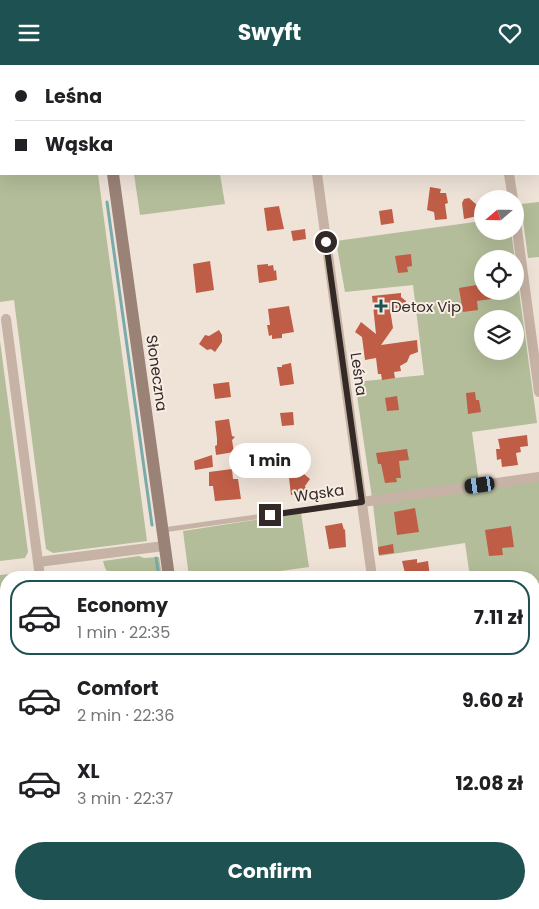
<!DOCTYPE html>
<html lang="en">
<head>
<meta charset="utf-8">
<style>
	body { margin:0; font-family:Poppins,sans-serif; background:#f6f6f6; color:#202124; height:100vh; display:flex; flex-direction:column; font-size:19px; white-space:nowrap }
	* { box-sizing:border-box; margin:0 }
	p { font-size:16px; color:#757577 }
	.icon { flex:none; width:28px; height:28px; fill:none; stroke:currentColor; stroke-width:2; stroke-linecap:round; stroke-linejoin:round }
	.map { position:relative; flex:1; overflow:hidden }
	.details { position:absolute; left:0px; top:506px; width:540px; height:339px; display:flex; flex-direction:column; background:#fff; border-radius:20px 20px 0 0; box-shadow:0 5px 20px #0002 }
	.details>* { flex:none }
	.top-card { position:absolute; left:0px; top:0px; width:540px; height:110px; box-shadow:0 5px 20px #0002; display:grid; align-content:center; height:110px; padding:0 15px; background:#fff }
	.needle { width:32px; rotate:250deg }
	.controls { position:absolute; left:474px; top:125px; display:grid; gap:10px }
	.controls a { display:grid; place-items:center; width:50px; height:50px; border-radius:50%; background:#fff; box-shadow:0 5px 20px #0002; font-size:25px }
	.end { position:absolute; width:22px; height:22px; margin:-11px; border:6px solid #332926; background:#fff; box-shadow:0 0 0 2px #fff }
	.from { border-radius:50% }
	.bubble { position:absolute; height:35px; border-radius:18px; background:#fff; box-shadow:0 5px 20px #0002; font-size:16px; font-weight:700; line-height:35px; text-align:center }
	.car { position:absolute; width:15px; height:30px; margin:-15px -8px; border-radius:6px; box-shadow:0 0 4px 1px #0007; background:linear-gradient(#222 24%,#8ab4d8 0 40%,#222 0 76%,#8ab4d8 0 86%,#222 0) }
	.top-card b { display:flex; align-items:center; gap:18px; height:48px; font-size:19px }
	.top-card b+b { border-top:1px solid #e0e0e0 }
	.top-card i { width:12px; height:12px; background:#202124 }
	ul { padding:9px 0 0; list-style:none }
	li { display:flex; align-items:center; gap:15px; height:75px; margin:0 10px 8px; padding:0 5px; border:2px solid transparent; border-radius:20px }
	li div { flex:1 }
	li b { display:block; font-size:19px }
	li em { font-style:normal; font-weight:700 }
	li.active { border-color:#1e5152 }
	li>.icon { width:45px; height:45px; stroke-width:1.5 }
	.primary-button { display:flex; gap:10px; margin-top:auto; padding:10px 15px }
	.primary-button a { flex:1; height:58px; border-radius:30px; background:#1e5152; color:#fff; font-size:20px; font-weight:700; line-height:58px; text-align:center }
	header { display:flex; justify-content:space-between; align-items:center; height:65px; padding:0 15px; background:#1e5152; color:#fff; font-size:22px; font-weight:700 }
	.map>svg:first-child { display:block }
</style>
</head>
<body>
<header><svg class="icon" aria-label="menu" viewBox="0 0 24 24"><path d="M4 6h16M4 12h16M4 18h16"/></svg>Swyft<svg class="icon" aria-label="heart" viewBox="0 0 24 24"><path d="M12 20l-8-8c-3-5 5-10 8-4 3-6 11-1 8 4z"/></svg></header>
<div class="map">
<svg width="539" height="844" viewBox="0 0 539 844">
	<rect width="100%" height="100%" fill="#efe3d8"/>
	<path fill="#b3bd99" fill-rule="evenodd" d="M0,40h1v69h97l49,367 -94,12 -7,-4 -32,-249 -14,2z
		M134,109h86l5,30 -85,11z
		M539,137v55l-11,1 -7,-54z
		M482,156v10h29l4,28h-33v32h33v-29l22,161 -65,9 7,51 -107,15 -17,-116 69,-7 -11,-90 -68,7 -9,-51zM482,254h33v32h-33z
		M0,276l28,211 -3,6 -25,3z
		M539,415v155l-5,1v-59h-64l-5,-34 -86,13 -6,-52z
		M301,448l8,54 -71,10h-49l-6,-46z
		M139,491l5,2 15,-1 3,20h-54l1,-3 -4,-6 -2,-7z
		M21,508l10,4h-25v25l-6,-1v-26z
		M534,630h5v51h-5z
		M0,734l6,1v104h31l2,5h-39v-44l3,-3 2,-49 -1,-2 -4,-1z
		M534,782h5v62h-112l-1,-5h108z
		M141,839h66l1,5h-55l-1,-4 -11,1z"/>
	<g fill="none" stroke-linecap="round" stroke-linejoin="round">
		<path stroke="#79abaa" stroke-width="3" d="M107,137l45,323
			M156,493l3,19
			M205,839l1,5"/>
	</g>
	<path fill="#c05d46" d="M430,122l11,2 -1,4h6l2,10 -3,1 2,15 -12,1 -1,-8 -7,-2z
		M469,133l8,7 5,-1v11l-18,4 -2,-16 2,-4z
		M279,141l5,23 -17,2 -3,-23z
		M392,144l2,14 -13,2 -2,-14z
		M305,164l1,10 -13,2 -2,-10z
		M411,189l1,12 -5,1 1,5 -10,1 -3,-17z
		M210,196l4,29 -18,3 -3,-29z
		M268,199v2l5,-1 1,6 2,-1 1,10 -18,3 -2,-18z
		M482,219v7h8l1,8 -14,2 1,9 -15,2 -4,-24z
		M401,228v4l5,4v6l-16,2 3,19 -12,17 36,-5 1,12 -8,3 -3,7 -7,4 1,5 -7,1 1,6 -13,2 -1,-6h-3l-2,-16 -11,2 -3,-23 -7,-5 6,-10 15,12 -4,-38z
		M289,241l5,26 -12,2v4l-10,1v-4l-3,1 -2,-11h3l-2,-16z
		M219,265l3,5v7l-7,10 -4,-3 -4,1 -8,-6 6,-9 4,1z
		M291,298l3,21 -14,2 -3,-19h5v-2z
		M229,317l2,15 -16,2 -2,-15z
		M475,327l1,8h3l2,12 -13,2 -2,-21z
		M397,331l2,14 -12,1 -2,-13z
		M293,347l1,13 -12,1 -2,-13z
		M229,354l3,17 3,1 -3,3 2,12 -18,3 -1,-9 2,-1v-6l-2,-18z
		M527,370l1,11 -8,1 1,5 -5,1 2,12 -16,2 -1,-8 -4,1 -1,-11h4l-2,-10z
		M407,384l2,11 -10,1 2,17h-5l1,4 -12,1 -4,-19h-3l-2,-11z
		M212,390l1,12 -18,3 -1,-9z
		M292,394h5l3,2 4,13 6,5 -5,7 1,4 -7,1v2l-8,2 -3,-26v-6z
		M232,404l1,10h5l3,20 -26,2 -2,-15h-4v-14z
		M415,443l4,24 -22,3 -3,-23z
		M342,458l2,7 1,-1 1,18 -17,2 -4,-23z
		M511,461l3,21 -12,1 1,7 -14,1 -4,-26z
		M393,479l1,9 -15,2 -1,-8z
		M417,494v4l11,-2 2,16h-24l-4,-16z"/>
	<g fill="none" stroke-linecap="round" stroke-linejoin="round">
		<path stroke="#c6b3a5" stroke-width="5" d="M163,465l199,-28"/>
		<path stroke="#c6b3a5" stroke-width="10" d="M303,0v1
			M495,0v1
			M0,35h1
			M317,109l55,403
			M509,109l4,25
			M515,150l24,177
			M6,254l34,258
			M362,437l177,-25
			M38,497l126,-16
			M0,587l6,-1
			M0,721l6,-1
			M84,839l1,5
			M416,839l1,5"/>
		<path stroke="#9a8277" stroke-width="12" d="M99,0v1
			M113,109l56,403
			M215,839l1,5"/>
	</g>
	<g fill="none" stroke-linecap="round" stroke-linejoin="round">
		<path stroke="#332926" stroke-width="6" d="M270,450l92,-13 -36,-260"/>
	</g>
	<path fill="#1e5152" stroke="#f8ede4" stroke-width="2" d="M378.5 233.5h5v5h5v5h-5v5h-5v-5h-5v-5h5z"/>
	<g text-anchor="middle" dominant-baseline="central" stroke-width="4" stroke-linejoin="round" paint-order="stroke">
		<g font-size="15" fill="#332926" stroke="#f8ede4" text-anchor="start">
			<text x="391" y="241">Detox Vip</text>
		</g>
		<g font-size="15" fill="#332926" stroke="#f8ede4">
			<text transform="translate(157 308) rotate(82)">Słoneczna</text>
			<text transform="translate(359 309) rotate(82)">Leśna</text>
			<text transform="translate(319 428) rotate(-8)">Wąska</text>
		</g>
	</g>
</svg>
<div class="controls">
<a><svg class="needle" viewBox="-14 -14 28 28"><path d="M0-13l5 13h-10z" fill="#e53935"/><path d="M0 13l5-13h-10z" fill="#757577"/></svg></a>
<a><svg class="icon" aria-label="locate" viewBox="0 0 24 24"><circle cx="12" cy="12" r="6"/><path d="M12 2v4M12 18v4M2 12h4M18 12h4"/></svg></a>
<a><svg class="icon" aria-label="layers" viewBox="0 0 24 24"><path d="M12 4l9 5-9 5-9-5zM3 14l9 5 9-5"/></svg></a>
</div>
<i class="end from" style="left:326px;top:177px"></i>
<i class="end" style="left:270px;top:450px"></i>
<div class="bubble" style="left:229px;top:378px;width:82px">1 min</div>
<i class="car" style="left:480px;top:420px;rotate:262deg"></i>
<div class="top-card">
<b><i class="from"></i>Leśna</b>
<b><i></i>Wąska</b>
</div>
<section class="details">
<ul>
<li class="active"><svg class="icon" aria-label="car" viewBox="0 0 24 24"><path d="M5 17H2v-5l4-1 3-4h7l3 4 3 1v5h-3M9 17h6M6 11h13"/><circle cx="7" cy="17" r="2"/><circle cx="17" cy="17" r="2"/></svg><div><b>Economy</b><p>1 min · 22:35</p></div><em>7.11 zł</em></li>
<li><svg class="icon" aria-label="car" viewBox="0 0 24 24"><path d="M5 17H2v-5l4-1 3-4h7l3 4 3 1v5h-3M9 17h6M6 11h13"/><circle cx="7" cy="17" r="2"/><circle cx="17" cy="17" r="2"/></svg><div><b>Comfort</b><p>2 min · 22:36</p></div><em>9.60 zł</em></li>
<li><svg class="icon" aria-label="car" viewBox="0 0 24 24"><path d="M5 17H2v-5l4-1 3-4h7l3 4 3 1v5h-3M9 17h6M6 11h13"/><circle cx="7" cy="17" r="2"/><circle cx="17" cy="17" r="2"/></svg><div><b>XL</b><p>3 min · 22:37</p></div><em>12.08 zł</em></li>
</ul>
<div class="primary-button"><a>Confirm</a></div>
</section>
</div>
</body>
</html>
